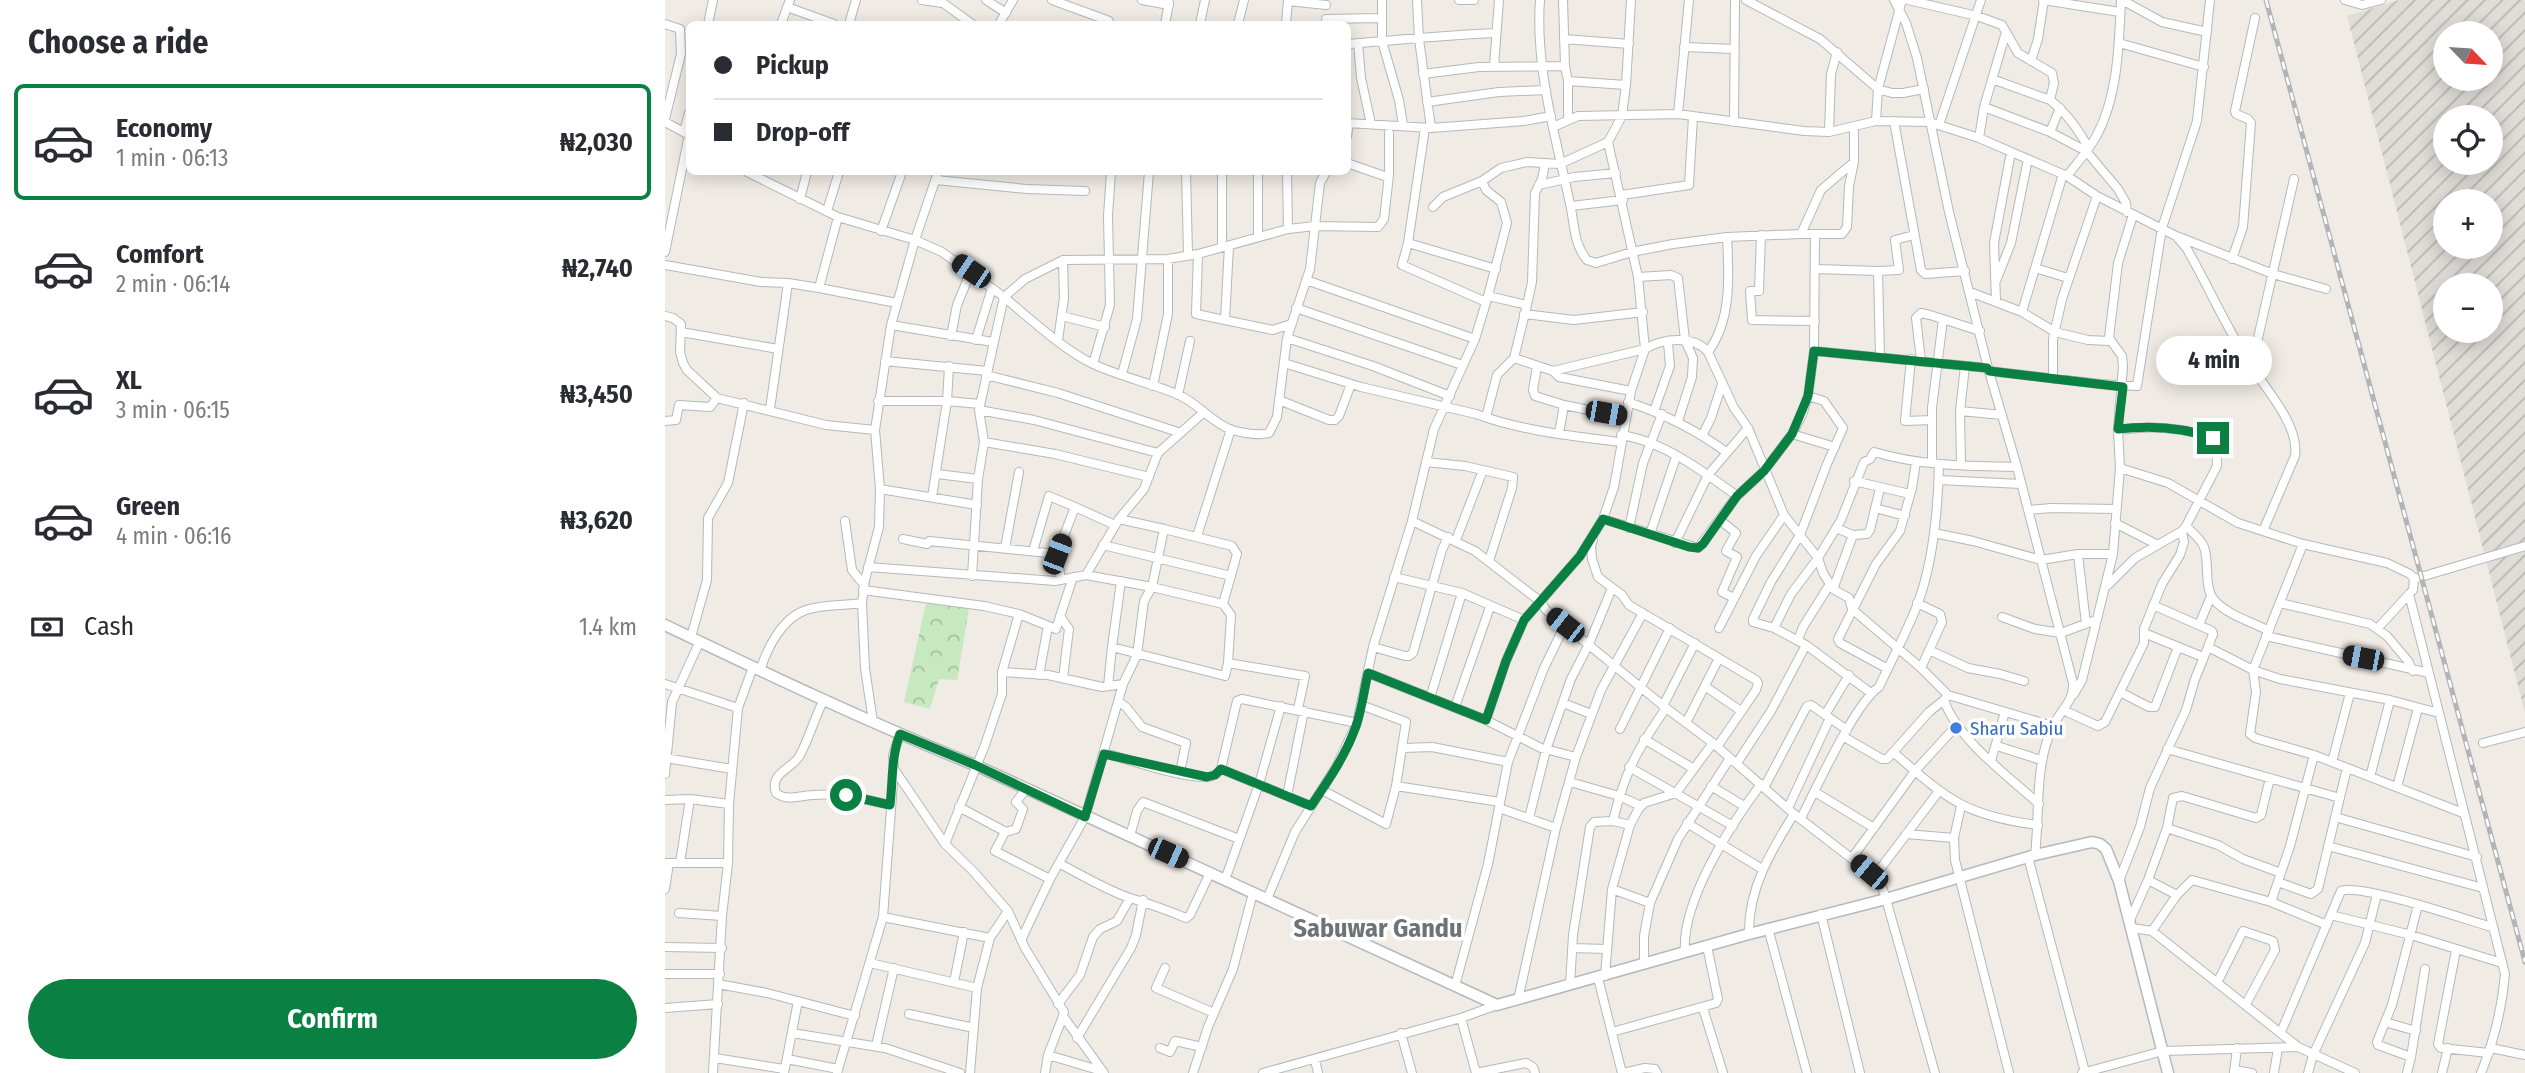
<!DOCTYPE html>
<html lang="en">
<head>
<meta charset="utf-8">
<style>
	body { margin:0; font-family:"Fira Sans Condensed",sans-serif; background:#f7f7f7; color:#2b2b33; height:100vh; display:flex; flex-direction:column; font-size:26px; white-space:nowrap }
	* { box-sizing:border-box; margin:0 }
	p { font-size:23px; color:#7c7c81 }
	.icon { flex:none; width:38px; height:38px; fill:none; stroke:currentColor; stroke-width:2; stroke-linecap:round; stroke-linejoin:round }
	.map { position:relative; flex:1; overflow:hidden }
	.side { display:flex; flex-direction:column; background:#fff; width:665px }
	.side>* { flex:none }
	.guide { position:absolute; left:21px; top:21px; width:665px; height:154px; border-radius:10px; box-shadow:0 4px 18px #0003; display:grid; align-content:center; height:154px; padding:0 28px; background:#fff }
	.needle { width:46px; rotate:115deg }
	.controls { position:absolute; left:1768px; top:21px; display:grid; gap:14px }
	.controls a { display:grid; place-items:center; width:70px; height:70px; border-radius:50%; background:#fff; box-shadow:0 4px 18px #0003; font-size:35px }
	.end { position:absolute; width:32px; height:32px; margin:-16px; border:9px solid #0b8043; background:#fff; box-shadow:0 0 0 4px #fff }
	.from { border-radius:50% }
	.bubble { position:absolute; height:49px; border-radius:24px; background:#fff; box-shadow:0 4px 18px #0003; font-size:23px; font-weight:700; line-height:49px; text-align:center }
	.car { position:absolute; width:21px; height:42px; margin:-21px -10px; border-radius:9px; box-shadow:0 0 5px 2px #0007; background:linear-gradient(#222 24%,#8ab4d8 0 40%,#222 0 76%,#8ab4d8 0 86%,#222 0) }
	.guide b { display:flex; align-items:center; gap:24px; height:66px; font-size:26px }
	.guide b+b { border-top:2px solid #e1e1e2 }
	.guide i { width:18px; height:18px; background:#2b2b33 }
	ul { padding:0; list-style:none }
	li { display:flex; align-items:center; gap:21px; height:116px; margin:0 14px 10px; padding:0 14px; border:4px solid transparent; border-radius:10px }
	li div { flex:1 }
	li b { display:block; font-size:26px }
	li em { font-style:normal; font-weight:700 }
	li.active { border-color:#0b8043 }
	li>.icon { width:63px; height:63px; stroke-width:1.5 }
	h2 { padding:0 28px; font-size:32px; line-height:84px }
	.pay { display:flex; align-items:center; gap:18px; height:77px; padding:0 28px; font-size:26px }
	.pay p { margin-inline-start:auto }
	.cta { display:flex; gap:14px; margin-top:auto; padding:14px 28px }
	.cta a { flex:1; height:80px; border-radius:42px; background:#0b8043; color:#fff; font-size:28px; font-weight:700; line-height:80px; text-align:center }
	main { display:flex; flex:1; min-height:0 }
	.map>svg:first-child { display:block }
</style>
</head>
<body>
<main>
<section class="side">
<h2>Choose a ride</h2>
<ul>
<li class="active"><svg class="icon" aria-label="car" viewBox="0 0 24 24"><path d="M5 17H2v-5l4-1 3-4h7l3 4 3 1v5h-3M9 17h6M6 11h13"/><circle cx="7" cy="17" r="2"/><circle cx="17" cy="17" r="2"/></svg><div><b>Economy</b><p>1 min · 06:13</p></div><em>₦2,030</em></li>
<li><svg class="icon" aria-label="car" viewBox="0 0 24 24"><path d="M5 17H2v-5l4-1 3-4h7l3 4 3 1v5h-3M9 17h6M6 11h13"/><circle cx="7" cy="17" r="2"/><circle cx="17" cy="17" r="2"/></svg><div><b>Comfort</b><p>2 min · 06:14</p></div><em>₦2,740</em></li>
<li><svg class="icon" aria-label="car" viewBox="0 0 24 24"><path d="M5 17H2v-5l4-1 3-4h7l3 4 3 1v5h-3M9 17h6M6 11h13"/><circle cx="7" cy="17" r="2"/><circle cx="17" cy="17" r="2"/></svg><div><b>XL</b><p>3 min · 06:15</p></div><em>₦3,450</em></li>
<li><svg class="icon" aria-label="car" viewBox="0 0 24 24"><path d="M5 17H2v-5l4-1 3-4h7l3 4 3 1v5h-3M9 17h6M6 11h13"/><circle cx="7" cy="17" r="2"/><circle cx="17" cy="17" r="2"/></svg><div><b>Green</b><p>4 min · 06:16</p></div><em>₦3,620</em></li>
</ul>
<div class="pay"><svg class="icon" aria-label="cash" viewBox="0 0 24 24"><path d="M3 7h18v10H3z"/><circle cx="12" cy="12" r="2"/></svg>Cash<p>1.4 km</p></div>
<div class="cta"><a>Confirm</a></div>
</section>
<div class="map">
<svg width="1860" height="1073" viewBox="0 0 1860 1073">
	<defs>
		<pattern id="industrial-furrows" width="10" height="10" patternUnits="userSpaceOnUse" patternTransform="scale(1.75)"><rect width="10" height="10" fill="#e0ddd8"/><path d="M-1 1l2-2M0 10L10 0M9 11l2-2" fill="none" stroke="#b9b7b3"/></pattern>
		<pattern id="forest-crowns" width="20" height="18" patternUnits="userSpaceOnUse" patternTransform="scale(1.75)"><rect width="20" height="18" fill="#c7e9bf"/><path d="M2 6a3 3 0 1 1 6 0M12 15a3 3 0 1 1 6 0" fill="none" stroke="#a5c09f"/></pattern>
	</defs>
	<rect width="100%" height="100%" fill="#f0ebe4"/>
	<path fill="url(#industrial-furrows)" fill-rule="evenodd" d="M1734,0h126v713l-178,-697zM1780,33h45v46h-45zM1780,117h45v46h-45zM1780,201h45v46h-45zM1780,285h45v46h-45z"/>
	<path fill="url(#forest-crowns)" d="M261,603l43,5 -12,72 -18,-1 -9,30 -26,-7z"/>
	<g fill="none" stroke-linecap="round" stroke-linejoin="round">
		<g stroke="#b5b8bc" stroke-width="10">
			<path id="street" d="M257,0l20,3
				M274,0l33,24
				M321,0l20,13
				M387,0l52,19 5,2v3
				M477,0l27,5
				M717,0v41l17,59 4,25
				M752,0l2,39 12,89
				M794,0h15
				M875,0c-5,69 16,137 30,204 5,21 3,39 17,56l9,3 36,-11 41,-8 54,-7 74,-3 20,-44 33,-28
				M898,0l2,66 3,15 58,4
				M966,0l-5,85 -4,31 -14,26 30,135 7,72c18,-11 49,-14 63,3l26,56 14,20 36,87 34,43 5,15 10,16 16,9 3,11 69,59 27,27
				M1081,0l74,39 58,50 14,4h11l21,-4
				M1229,0l12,23 11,35 32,154 39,156 29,99 56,216c1,19 -12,26 -20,43 -19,39 -13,87 -18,129
				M1243,0l69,16 25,9 16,28 34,20 2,10 -4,17c17,13 28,29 38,47
				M1378,0l77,12
				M1457,0l40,22 45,10
				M1680,0l17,5 19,-5
				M623,1l38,4
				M122,7l47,17
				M661,19l55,-1
				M0,24l15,5 1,25 -16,65
				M43,24l5,-24
				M116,24l9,-24
				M184,24l7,-24
				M334,24l14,-24
				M500,24l4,-21
				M535,24l5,-24
				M573,24l6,-24
				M621,24l2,-24
				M899,39l65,5
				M693,43l3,35 10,46
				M1454,43l85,24
				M682,44c50,-4 99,-9 148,-11
				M1019,47l50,2
				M1366,61l7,-22 6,-39
				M829,66l5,-66
				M758,74l56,-7 86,-1
				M1327,79l58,21
				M762,102l72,-10 47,-2
				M1319,107l66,25 36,19 32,38 8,14 1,9
				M1013,114l11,-114
				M903,120v-39
				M1211,121l2,-32 24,-89
				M1229,121l27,149 4,4 40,-3
				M0,122l24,13
				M1069,122l1,-122
				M682,123l84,5 93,-7 27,-5
				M1274,125l42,-125
				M888,127l25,-11 100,-2 126,17 25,1 47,-11 53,1 50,16 88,38 30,20 79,40 11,13c21,37 38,75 60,111 15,25 53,64 48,96l-32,75
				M760,128l-17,115 -6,22 84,37
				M19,132l5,-19
				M1164,132l2,-58 6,-22
				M1385,132l10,-24
				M682,136l2,-13
				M1314,138l5,-31 22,-75
				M682,163l40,14 2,-2v-42
				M82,172l91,45 77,23 27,12 62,45 21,-18 38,-19 105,-1 30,-5 90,-25 27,-3 5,-43 6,-11
				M521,172l2,82
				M557,172v75
				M593,172v64
				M622,172l1,57
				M1402,176c10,-13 22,-26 30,-41 21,-40 22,-91 24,-135
				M271,180l91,9 58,2
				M874,185l35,-8 42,-4
				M957,195l67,-10 4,-68
				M135,199l7,-27
				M906,206l52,-6
				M768,207l10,-10 39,-16 19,-13 26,-6 33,2 48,-22
				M162,211l12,-39
				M173,217l-19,71 78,15
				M216,231l21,-59
				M1150,234h27l5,-7 2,-41 5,-24v-35
				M1096,235l-2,56h-9l2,29 63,1
				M1514,237l94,37 53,15
				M743,243l88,26
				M0,252l24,-117
				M533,254l-2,60 77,16 18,-6
				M1567,259l11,-32 8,-104 -3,-4 -12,-5 -1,-3 20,-93
				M0,265l96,17 27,1 31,5
				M1370,268l33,10
				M1151,269l62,2
				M973,277l33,-2 7,3 7,62 8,18 -1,19 -14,44
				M641,280l169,59
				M1331,281l15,-38 17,-84
				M1305,292l52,20 33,20 33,8 21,1
				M823,296l39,9
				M1331,301l-2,-58 17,-91
				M631,308l166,57
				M1357,312l41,-138
				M859,314l50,6 69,-8
				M0,316l8,2 8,6 -1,28 3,11 4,7 30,28 109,27 49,5
				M397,316l43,11
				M560,320l4,-74
				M226,325l102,17
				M16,332l97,17
				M286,336l6,-31 14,-34
				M622,338l86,28 77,30
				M311,340l16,-52
				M393,340l6,-42 -1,-38
				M1149,351l174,17
				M1043,352c24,-32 21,-77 19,-115
				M1215,356l-2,-85 21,-1 -4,-30 19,-5
				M849,358l39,13 92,-22
				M1246,359l-6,62 27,-1
				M1256,360l-5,-42 5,-5 9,2 50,16
				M1582,360l11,-22 36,-159
				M220,361l102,10
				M619,363l77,24 115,27c46,17 96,22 144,28
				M428,364l17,-59 -2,-89 3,-44
				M872,367l-4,23 2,6 29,9 60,12
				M888,371l6,6 72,14
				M1324,371l111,13 37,2 25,-158 35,-107 13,-121
				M457,374l15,-55 12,-147
				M321,375l72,18 123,40
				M1388,379v-40l9,-40 35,-103
				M488,386l15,-72v-55
				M513,395l12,-54
				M1143,396l16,5 19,27 -16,36 -27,71 -29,47 -18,37v3l21,6 32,17 65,48
				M614,400l50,20h6l4,-4 12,-32
				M213,401h69l33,3
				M963,402c36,12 67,27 98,50
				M105,409l18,-126
				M314,410l55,10 124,33
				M989,411l16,-45 -2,-23
				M1295,411l42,4
				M821,417l11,-42 17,-17 13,-53 5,-23 3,-89 7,-14 3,-15
				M0,421l11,-1 3,-15 31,2 7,-9
				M894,433l5,-28
				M1038,434l8,-16 11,-34
				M1127,434l43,13
				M956,435c42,6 83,37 116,61
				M319,442l71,12 94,23
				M761,462l39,4 48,11 -1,11 -23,73
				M1267,463v-55l11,-89
				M1296,465l-1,-54 5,-45
				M1455,468l48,15 70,40 65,21 84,19 23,11 4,5
				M272,474l41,5
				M1274,480l82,4
				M1189,481l56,13
				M215,489l97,16
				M267,497l15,-96 2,-35
				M410,507l40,18
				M1210,508l30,8
				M1363,510l23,-2 66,1
				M454,519l45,10 -12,58 71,17 8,11 -3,48 77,13 -7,33
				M938,519l95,29 39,-52 27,-25 28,-37 10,-19 6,-19 6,-45 1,-117h-14
				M1055,520l16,13 -10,18 11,6 -15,35 12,6
				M180,521l7,49 12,15
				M747,521l63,30 66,51 5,8 120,98 47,35 81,71 75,58 13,15 4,12 49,174
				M1450,523l43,22
				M1521,526c7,7 15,13 18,21 6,17 -1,41 11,54 13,14 37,21 54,30
				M964,528l14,-65 19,-49
				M1171,528l17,7 14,-1 3,-4 10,-42
				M499,529l68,17 5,8 -14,50
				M1269,533l39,8 68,19 37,-6h35
				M985,534l26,-77
				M532,536l34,-107
				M238,539l24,5 2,-3 128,13 4,26
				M791,540l27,-70
				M928,540l-2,6 1,13 6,18 24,18 7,10 127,75 2,3 -2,7 -39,57
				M1010,543l33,-68 40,-47
				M438,545l128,31
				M340,548l14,-76
				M368,551l16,-55 26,11 -18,47
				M1413,554l8,70
				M203,567l187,14 31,-6 66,12 -8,14 -7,54 -14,29 -38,133 -35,62 -29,61
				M421,575l33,-56 25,-30 14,-36 46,-41
				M307,576l6,-97 6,-37 -5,-32 25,-113c25,21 60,53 89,67 28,13 58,19 86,31 20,9 33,28 53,35 11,3 26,6 37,3l8,-16 10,-79 23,-69 5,-43 63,1 6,-8 5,-44
				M729,577l68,16 62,27
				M1749,579l111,-33
				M456,581l-9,66 113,29 3,-13
				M1443,585l27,-27 47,-27 4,-5 31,-60 -1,-23 -3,-5c-31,-11 -63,-13 -95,-8
				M1168,589l20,-54
				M198,590l121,16 35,8 -17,58v22l-17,51 -40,99
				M1744,594l96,380c-3,35 -11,67 -24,99
				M1252,603l23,11 2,8 -21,46
				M1615,603l90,21 17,12 21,25 5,10
				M1488,605l59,26 1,3 -5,13
				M354,614l37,15 17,-52
				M395,616l9,13 -6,49
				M1337,617l33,12 26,4 35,-13
				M1534,625l12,-29
				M1054,628l37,-72 28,-41
				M1109,628l17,-34 27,-36 23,-38 23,-58 6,-3 4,-7c47,14 95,14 143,15
				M1713,628l31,-34 4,-4 1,-11
				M1479,633l59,24
				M1601,636l163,37
				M26,637l16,-57 1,-62 20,-35 16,-80
				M1133,640l5,-13 27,-43
				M708,647l32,9h4l4,-3 29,-103 6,-13
				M1264,650l39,18 32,6 24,7
				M1223,669l-48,-26 -2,-4 38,-75 24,-33 12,-43 4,-26
				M95,671c7,-23 22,-53 46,-61 17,-6 38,-4 56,-7
				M337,672l46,3 54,12 21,-3
				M703,673l118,47 55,28 35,9
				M374,675l9,-49
				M0,684l73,24
				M443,686l4,-39
				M1041,687l35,24
				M1455,692l29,15h6l23,-60
				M1409,694l8,-14 31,-126 7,-86 -2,-38 5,-64 -1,-10 -13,-18 9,-75 15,-48
				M765,698l32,-105
				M159,699c-9,18 -15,39 -24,56 -8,15 -31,17 -24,38 11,9 25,2 38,2 26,-2 51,4 76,10
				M454,702l7,5 16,20 44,16 -6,29
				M898,703l28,11
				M696,705l45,17 -10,64 104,16
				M998,706l32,-63
				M790,707l35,-100
				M1398,710l35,16 7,-4 39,-79v-14l18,-45 18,-29 4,-13 -2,-11
				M1160,715l24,-40
				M821,720l20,-59 18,-41 56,-64 23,-37 11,-32 17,-96 14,-42
				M208,722l-8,-54 -3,-65 3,-23 14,-53 1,-38 -5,-59 16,-105 24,-85 23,-68
				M1021,723l33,-65
				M955,729l50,-101
				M235,734l-7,21 1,14 51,75 28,27 35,40 17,37 39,64 -1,4 41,57
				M1179,737l38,22h5l42,-47 15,-12
				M979,739l50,30
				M1818,743l42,-11
				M1332,746l44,14
				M738,748l29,-1 76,15
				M1502,749l173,49
				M1228,752c54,47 72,64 145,73
				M439,753c30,8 73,24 103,24 6,0 10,-3 14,-8l16,-68 5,-2 115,24
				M1649,755l149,58
				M0,758l67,11
				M1326,761l14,-49
				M1667,762l18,-69
				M1072,763l34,-52 35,-66
				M964,767l104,59
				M556,769l90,37
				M0,774l7,-72 28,-61
				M1705,777l20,-77
				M905,782l49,14 22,10
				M1046,786l33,20
				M1732,787l21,-79
				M1099,788l43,-82 4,-1 36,25
				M657,790l64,34 10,-38
				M1150,792l59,36
				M622,796l17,-85
				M0,800l25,-1 39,5
				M1374,804c-31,-28 -82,-65 -95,-104l4,-5 105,31
				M1296,806l-7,32 1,22 54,213
				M294,807l47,25 10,-3 7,-20 -7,-7 10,-13
				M834,808l57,20
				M1123,808l42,-90
				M1670,817l142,40
				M864,818l17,-68 25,-71 18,-35 23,-56
				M1136,818c15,-29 54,-115 78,-131 13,-28 28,-55 39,-84 16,-44 20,-93 21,-139
				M948,821c12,-50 24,-71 53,-113
				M1022,823l75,46
				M1502,828l51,17 25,14 38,14
				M340,832l-10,19 55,28
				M1241,834l48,4
				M465,836l7,-25 6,-9 96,37
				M1663,846l155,42
				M1363,857l57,215
				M1187,858l63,-87 42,-46
				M0,863h63
				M15,863l10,-64
				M395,864c22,11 46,26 70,34 20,6 37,12 56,20l4,-3 20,-42
				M1209,877l65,-86
				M560,880l34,-96 22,-78
				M1483,880l29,15
				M1454,881l21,-54 10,-39 36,-78 9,-31 13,-32 45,23 27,9 110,21 49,13
				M1613,882l33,12 7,-5 29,-121
				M0,889l4,-26
				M947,889l38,14
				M602,899l28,-67 41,-65 21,-44 16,-76 39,-126 22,-92 41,-90 13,-43 19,-73 -6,-21 -15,-12 -4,-9
				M1606,902l19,-56 24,-91 -59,-17 -5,-4 6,-42 -3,-22 50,-126
				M14,913l43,3
				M1156,914l39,159
				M1666,915l80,20 91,28
				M218,917l107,21
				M1465,920l18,-40 19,-52 6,-30 9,-2 74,22 5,-3 9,-37
				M1103,928l39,145
				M1467,928l20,3 146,116
				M1487,931l25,-36 15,-15 79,22 56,23
				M1084,934c-1,-45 22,-83 45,-120
				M0,947l57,1
				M907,948l34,1
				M1791,950l-18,94 3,4 48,5
				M1020,952c-4,-50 46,-128 76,-168
				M205,963l107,25
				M979,964v-28l6,-33 28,-64 52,-81
				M500,968l-9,20 58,25
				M0,974h55
				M940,976l7,-87 18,-64 8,-15 6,-7 32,-10 37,-50
				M933,978l24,95
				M289,982l10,-50
				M1552,983l26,-52 30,10 2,9 -29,54
				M53,984l49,9 88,23
				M905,985l3,-50 17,-108 4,-5 19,-1 17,4
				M790,986l33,-122 20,-102 36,-94 21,-43
				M853,1000l38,-172 20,-71 25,-67 42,-77
				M393,1004l22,-29 13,-38 7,-8 17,-8 13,-23
				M0,1008l53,-4
				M1038,1008l20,65
				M244,1014l65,14
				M796,1018l15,55
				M1720,1022l31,9
				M947,1032l104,-29 2,-4 -11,-53
				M1616,1032l60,-141c19,-8 125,29 151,36
				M127,1033l93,15 75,25
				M736,1033l11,40
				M412,1038l54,-90 5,-13 7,-35
				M211,1046l18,-78
				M495,1048l10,4 5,-11 27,6
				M1826,1048l34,7
				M383,1055l54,16
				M1746,1057l14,-88
				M50,1058l69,11
				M122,1059l51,10
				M650,1060l3,13
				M1569,1070l18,3
				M48,1073l9,-157 6,-53 1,-59 9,-96 15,-41
				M119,1073l14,-72
				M172,1073l46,-156 11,-148
				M305,1073l7,-85 13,-50 18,-27
				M380,1073l3,-18 15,-39
				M528,1073l15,-46 25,-58 20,-76
				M598,1073l198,-55 36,-13
				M811,1073l50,-10 7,4 2,6
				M958,1073l22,-5 10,1 2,4
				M1417,1073l81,-22 135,-4 57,26
				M1569,1073l3,-25
				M1609,1073l4,-25
				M1643,1073l5,-18 52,-112 12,-49
				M1742,1073l4,-16 -33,-12 -1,-3 15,-37 26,-100
				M1777,1073l6,-25"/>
		</g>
		<g stroke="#b3b9bd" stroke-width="13">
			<path id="secondary" d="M0,625c102,49 205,98 310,140l522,240 252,-71 137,-35 149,-44 57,-13 8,2 6,5 13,32 49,192"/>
		</g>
		<use href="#street" stroke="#fff" stroke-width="8"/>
		<use href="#secondary" stroke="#fff" stroke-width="10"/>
		<g stroke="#b3b4b5" stroke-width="5">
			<path id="rail" d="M1601,0l259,962"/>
		</g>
		<use href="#rail" stroke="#fff" stroke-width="2.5" stroke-dasharray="8" stroke-linecap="butt"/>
	</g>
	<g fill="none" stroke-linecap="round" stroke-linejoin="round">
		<path stroke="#0b8043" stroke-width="9" d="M181,795l44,10c3,-25 1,-48 10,-71l75,31 110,52 19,-63 103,23 8,-2 6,-6 90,37c17,-25 35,-51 45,-80 6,-17 8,-36 12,-53l118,47 20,-59 18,-41 56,-64 23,-37 86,28 9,1 5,-4 34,-48 27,-25 28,-37 16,-38 6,-45 173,17 2,3 134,16 -5,42c33,-4 64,-2 95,9"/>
	</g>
	<circle fill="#3f7fe0" stroke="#fff" stroke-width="2.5" cx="1291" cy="728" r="7"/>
	<g text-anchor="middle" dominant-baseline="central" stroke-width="7" stroke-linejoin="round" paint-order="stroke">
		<g font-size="19" fill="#366cbe" stroke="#fff" text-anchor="start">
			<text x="1305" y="728">Sharu Sabiu</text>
		</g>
		<g font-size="26" font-weight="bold" fill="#6d7478" stroke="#fff">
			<text x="713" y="928">Sabuwar Gandu</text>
		</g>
	</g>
</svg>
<div class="controls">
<a><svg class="needle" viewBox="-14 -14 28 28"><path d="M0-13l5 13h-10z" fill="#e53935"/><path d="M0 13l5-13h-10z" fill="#7c7c81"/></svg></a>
<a><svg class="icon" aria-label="locate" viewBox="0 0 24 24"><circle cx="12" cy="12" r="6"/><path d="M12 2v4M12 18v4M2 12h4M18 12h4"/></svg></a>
<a>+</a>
<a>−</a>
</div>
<i class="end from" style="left:181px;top:795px"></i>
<i class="end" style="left:1548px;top:438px"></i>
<div class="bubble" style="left:1491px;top:336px;width:116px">4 min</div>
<i class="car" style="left:306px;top:271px;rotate:304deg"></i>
<i class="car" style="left:941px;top:413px;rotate:100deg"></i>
<i class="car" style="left:392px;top:554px;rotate:21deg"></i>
<i class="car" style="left:900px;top:625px;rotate:308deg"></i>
<i class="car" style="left:1698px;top:658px;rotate:281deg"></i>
<i class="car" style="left:503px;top:853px;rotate:114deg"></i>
<i class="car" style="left:1204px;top:872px;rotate:310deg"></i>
<div class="guide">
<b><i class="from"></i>Pickup</b>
<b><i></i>Drop-off</b>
</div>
</div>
</main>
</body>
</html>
